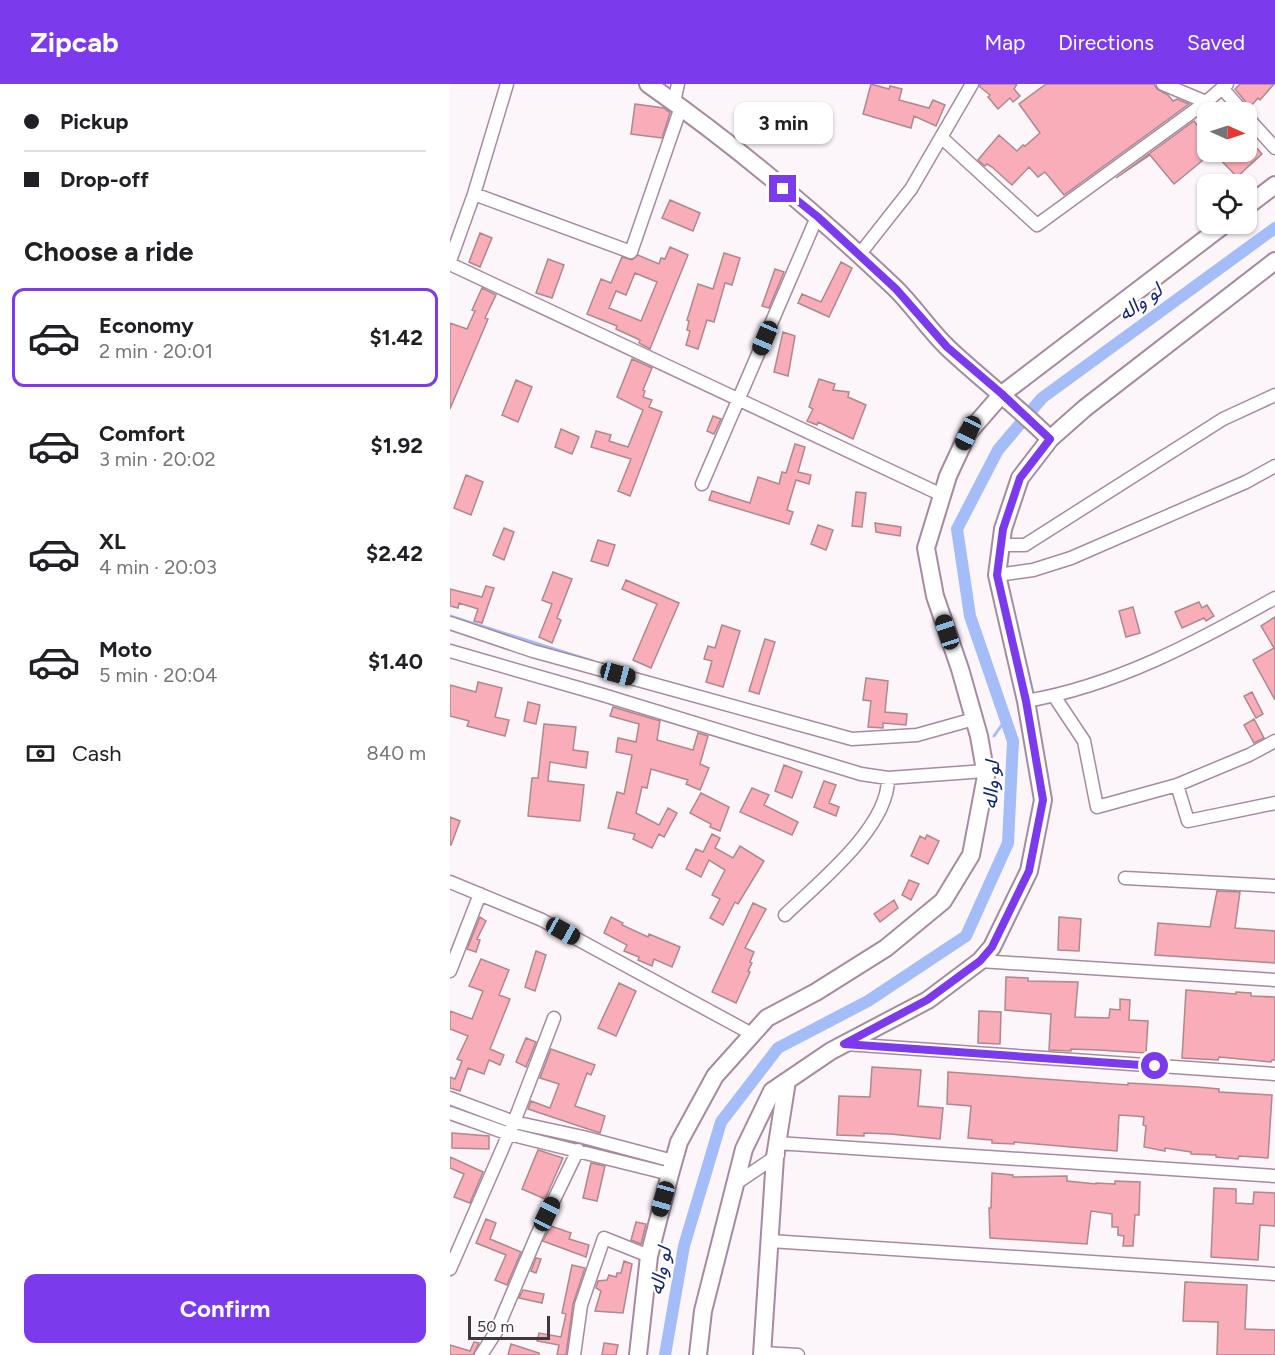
<!DOCTYPE html>
<html lang="en">
<head>
<meta charset="utf-8">
<style>
	body { margin:0; font-family:Figtree,"Noto Sans Arabic",sans-serif; background:#f2f2f2; color:#202124; height:100vh; display:flex; flex-direction:column; font-size:22px; white-space:nowrap }
	* { box-sizing:border-box; margin:0 }
	p { font-size:20px; color:#757577 }
	.icon { flex:none; width:33px; height:33px; fill:none; stroke:currentColor; stroke-width:2; stroke-linecap:round; stroke-linejoin:round }
	.map { position:relative; flex:1; overflow:hidden }
	.details { display:flex; flex-direction:column; background:#fff; width:450px }
	.details>* { flex:none }
	.guide { display:grid; align-content:center; height:132px; padding:0 24px; background:#fff }
	.needle { width:39px; rotate:93deg }
	.controls { position:absolute; left:747px; top:18px; display:grid; gap:12px }
	.controls a { display:grid; place-items:center; width:60px; height:60px; border-radius:12px; background:#fff; box-shadow:0 2px 4px #0004; font-size:30px }
	.scale { position:absolute; left:18px; bottom:15px; width:82px; box-sizing:border-box; padding-left:6px; border:3px solid #42353e; border-top:0; font-size:16px; line-height:21px; white-space:nowrap; color:#42353e; -webkit-text-stroke:4px #fff; paint-order:stroke }
	.end { position:absolute; width:27px; height:27px; margin:-14px; border:8px solid #7c3aed; background:#fff; box-shadow:0 0 0 3px #fff }
	.from { border-radius:50% }
	.bubble { position:absolute; height:42px; border-radius:12px; background:#fff; box-shadow:0 2px 4px #0004; font-size:20px; font-weight:700; line-height:42px; text-align:center }
	.car { position:absolute; width:18px; height:36px; margin:-18px -9px; border-radius:8px; box-shadow:0 0 4px 2px #0007; background:linear-gradient(#222 24%,#8ab4d8 0 40%,#222 0 76%,#8ab4d8 0 86%,#222 0) }
	.guide b { display:flex; align-items:center; gap:21px; height:57px; font-size:22px }
	.guide b+b { border-top:2px solid #e0e0e0 }
	.guide i { width:15px; height:15px; background:#202124 }
	ul { padding:0; list-style:none }
	li { display:flex; align-items:center; gap:18px; height:99px; margin:0 12px 9px; padding:0 12px; border:3px solid transparent; border-radius:12px }
	li div { flex:1 }
	li b { display:block; font-size:22px }
	li em { font-style:normal; font-weight:700 }
	li.selected { border-color:#7c3aed }
	li>.icon { width:54px; height:54px; stroke-width:1.5 }
	h2 { padding:0 24px; font-size:27px; line-height:72px }
	.pay { display:flex; align-items:center; gap:15px; height:66px; padding:0 24px; font-size:22px }
	.pay p { margin-inline-start:auto }
	.cta { display:flex; gap:12px; margin-top:auto; padding:12px 24px }
	.cta a { flex:1; height:69px; border-radius:12px; background:#7c3aed; color:#fff; font-size:24px; font-weight:700; line-height:69px; text-align:center }
	header { display:flex; align-items:center; gap:36px; box-sizing:border-box; height:84px; padding:0 30px; background:#7c3aed; color:#fff }
	header strong { font-size:28px }
	nav { display:flex; gap:33px; margin-inline-start:auto; font-size:21px }
	main { display:flex; flex:1; min-height:0 }
	.map>svg:first-child { display:block }
</style>
</head>
<body>
<header>
<strong>Zipcab</strong>
<nav><a>Map</a><a>Directions</a><a>Saved</a></nav>
</header>
<main>
<section class="details">
<div class="guide">
<b><i class="from"></i>Pickup</b>
<b><i></i>Drop-off</b>
</div>
<h2>Choose a ride</h2>
<ul>
<li class="selected"><svg class="icon" aria-label="car" viewBox="0 0 24 24"><path d="M5 17H2v-5l4-1 3-4h7l3 4 3 1v5h-3M9 17h6M6 11h13"/><circle cx="7" cy="17" r="2"/><circle cx="17" cy="17" r="2"/></svg><div><b>Economy</b><p>2 min · 20:01</p></div><em>$1.42</em></li>
<li><svg class="icon" aria-label="car" viewBox="0 0 24 24"><path d="M5 17H2v-5l4-1 3-4h7l3 4 3 1v5h-3M9 17h6M6 11h13"/><circle cx="7" cy="17" r="2"/><circle cx="17" cy="17" r="2"/></svg><div><b>Comfort</b><p>3 min · 20:02</p></div><em>$1.92</em></li>
<li><svg class="icon" aria-label="car" viewBox="0 0 24 24"><path d="M5 17H2v-5l4-1 3-4h7l3 4 3 1v5h-3M9 17h6M6 11h13"/><circle cx="7" cy="17" r="2"/><circle cx="17" cy="17" r="2"/></svg><div><b>XL</b><p>4 min · 20:03</p></div><em>$2.42</em></li>
<li><svg class="icon" aria-label="car" viewBox="0 0 24 24"><path d="M5 17H2v-5l4-1 3-4h7l3 4 3 1v5h-3M9 17h6M6 11h13"/><circle cx="7" cy="17" r="2"/><circle cx="17" cy="17" r="2"/></svg><div><b>Moto</b><p>5 min · 20:04</p></div><em>$1.40</em></li>
</ul>
<div class="pay"><svg class="icon" aria-label="cash" viewBox="0 0 24 24"><path d="M3 7h18v10H3z"/><circle cx="12" cy="12" r="2"/></svg>Cash<p>840 m</p></div>
<div class="cta"><a>Confirm</a></div>
</section>
<div class="map">
<svg width="825" height="1271" viewBox="0 0 825 1271">
	<rect width="100%" height="100%" fill="#fcf6fb"/>
	<g fill="none" stroke-linecap="round" stroke-linejoin="round">
		<path stroke="#a4bdf8" stroke-width="3" d="M0,532l142,45
			M544,652l12,-17"/>
		<path stroke="#a4bdf8" stroke-width="12" d="M215,1271l19,-109 37,-124 57,-74 90,-47 98,-65 42,-93 5,-102 -43,-125 -13,-87 41,-79 44,-52 233,-170"/>
	</g>
	<path fill="#f8adb8" stroke="#ae888c" stroke-width="1.5" fill-rule="evenodd" d="M421,0l18,5 1,-3 12,3 -3,11 30,8 4,-8 12,5 -9,21 -22,-10 -3,12 -48,-14z
		M530,0h37l-3,5 6,7 -7,6 -3,-4 -12,11 -10,-12 2,-2 -10,-8z
		M596,0h108l3,5 11,6 5,6 4,-2 12,5 -125,91 -19,-23 -7,5 -9,-10 -17,18 -20,-18 -5,-3 -2,2 -7,-6 21,-25 18,16 6,-6 2,1 15,-13 -21,-29z
		M790,0h34l-14,16 -2,-2 -8,9 -15,-18z
		M185,20l29,4 6,5 -8,25 -31,-4z
		M758,31v41l-34,28 -24,-29 -34,23 78,-57 3,4z
		M796,52l16,18 -25,23 -24,-25h33z
		M220,116l30,13 -7,18 -31,-13z
		M30,149l12,5 -12,29 -11,-5z
		M220,163l18,8 -38,94 -11,-6 1,-3 -24,-11 1,-3 -30,-12 14,-35 10,4 11,-26 10,3 6,-5 21,9 2,-6 4,1zM185,189l22,9 -16,39 -32,-13 7,-17 10,4z
		M274,169l16,5 -8,27 -7,-2 -11,39 -7,-2 -9,29 -12,-4 4,-14 -3,-1 2,-9 -2,-1 11,-36 15,5z
		M98,175l16,6 -12,33 -16,-5z
		M391,178l11,6 -23,49 -31,-14 4,-9 19,8z
		M325,185l9,3 -15,36 -7,-2z
		M32,204l14,7 -11,23 3,1 -38,90v-86l17,6 8,-18 -3,-1z
		M333,248l12,4 -7,40 -14,-4z
		M182,275l20,9 -9,22 2,1 -2,6 9,3 -3,7 13,5 -32,84 -12,-5 13,-32 -40,-12 5,-16 15,4 -2,6 19,6 15,-37 -26,-13z
		M369,295l16,5 -2,6 16,2 -1,5 18,8 -13,34 -35,-17 -1,3 -10,-4 6,-12 -4,-2z
		M66,296l16,7 -14,35 -16,-7z
		M263,332l8,3 -7,15 -7,-3z
		M111,345l18,8 -7,17 -17,-7z
		M345,360l10,3 -7,25 13,3 -2,9 -13,-4 -9,30 6,2 -4,12 -80,-24 3,-9 38,12 8,-26 21,7 3,-12 4,1z
		M16,391l17,7 -12,33 -17,-7z
		M406,408l10,1 -4,34 -10,-1z
		M425,439l26,4 -1,9 -24,-4z
		M368,441l15,5 -7,20 -15,-6z
		M54,444l10,4 -10,28 -11,-5z
		M148,456l17,5 -7,21 -17,-5z
		M103,488l19,7 -15,39 4,2 -9,23 -13,-6 13,-33 -10,-4z
		M176,496l53,23 -28,65 -18,-8 24,-56 -35,-15z
		M36,502l8,2 -12,35 -8,-2 4,-12 -19,-6 -1,5 -8,-2v-17l32,8z
		M749,518l3,6 5,-3 7,11 -8,5 -2,-3 -22,10 -7,-16z
		M683,523l7,26 -14,4 -7,-26z
		M825,533v83l-22,-40 21,-12 -13,-22z
		M272,541l18,6 -17,56 -17,-5 6,-21 -8,-2 4,-13 7,2z
		M315,555l10,3 -16,52 -10,-3z
		M416,594l22,3 -3,31 22,2 -1,11 -23,-2v5l-15,-1 3,-26 -8,-1z
		M28,598l24,6 -7,29 14,3 -4,16 -38,-10 2,-5 -19,-5v-31l26,7z
		M802,608l11,22 -7,4 -12,-22z
		M78,618l12,3 -4,19 -12,-3z
		M163,623l47,14 -3,19 36,10 5,-17 10,3 -8,28 9,4 -9,22 -14,-6 2,-4 -37,-11 -4,19 -5,-1 -6,26 23,12 9,-17 9,5 -13,24 -5,-3 -7,14 -19,-9 2,-5 -27,-6 9,-36 7,2 8,-39 -16,-3 2,-14 18,4 3,-18 -29,-8z
		M804,635l10,19 -10,5 -10,-18z
		M94,640l32,3 -3,23 15,2 -2,16 -36,-6 -2,19 36,4 -4,36 -52,-5 4,-38h6z
		M334,681l18,7 -10,26 -17,-7z
		M374,697l12,4 -7,18 10,4 -3,9 -22,-9z
		M302,704l17,7 -5,10 34,17 -6,13 -52,-23z
		M251,709l28,14 -9,24 -10,-4 1,-3 -21,-11z
		M0,733l10,4 -9,24h-1z
		M262,750l8,4 -5,10 18,10 7,-12 24,15 -26,43 -3,-2 -12,23 -13,-7 10,-19 -8,-4 13,-25 -16,-10 -8,17 -15,-8 10,-20 7,3z
		M477,751l12,6 -11,23 -17,-8 9,-20 5,3z
		M459,796l10,4 -8,16 -9,-5z
		M767,807l23,1 -5,36 40,3v32l-120,-8 3,-32 52,4z
		M444,816l4,8 -18,14 -6,-8z
		M303,819l13,6 -21,39 9,4 -4,10 2,1 -4,8 2,1 -14,31 -24,-11z
		M30,833l6,4 -9,18 3,1 -4,12 -9,-3z
		M161,833l12,6 -1,2 26,12 1,-3 31,13 -8,20 -18,-8 -2,7 -14,-6 1,-3 -15,-6 3,-6 -23,-12z
		M609,833l22,2 -2,32 -21,-1z
		M86,867l10,4 -11,36 -10,-4z
		M31,875l28,11 -10,25 11,4 -20,50 14,6 -4,10 -11,-5 -5,14 -16,-6 -8,23 -10,-3v-11l5,2 7,-18 -5,-2 11,-23 -18,-7v-18l22,8 11,-28 -14,-5z
		M556,893l22,1v3l50,1 -3,35 34,1 1,-9 10,1v-11l10,1 -1,20 19,1 -2,32 -48,-3 -27,-1v2l-22,-1 2,-36 -46,-4z
		M169,899l17,8 -20,45 -18,-8z
		M736,906l50,4v-2l15,1v3l24,1v63h-3l-1,2 -52,-5 -1,3 -36,-2z
		M529,927l22,1 -1,32 -22,-1z
		M76,954l10,4 -10,25 -10,-5z
		M101,965l44,16 -4,10 -4,-2 -12,33 30,10 -5,17 -72,-24 3,-8 19,7 9,-24 -19,-6z
		M422,983l49,3 -3,36 25,2 -3,31 -50,-5 -26,-1v3l-27,-1 2,-39 31,1z
		M498,988l180,13v-2l70,4 21,2v3l53,3 -4,63 -29,-2 -1,3 -22,-2v-2l-25,-1v-2l-26,-4v3l-21,-4 2,-21 -3,-1 1,-8 -9,-1 -16,-1 -2,36 -103,-9v2l-22,-1v-3l-24,-2 3,-32 -24,-2z
		M2,1049l37,3v13l-37,-1z
		M88,1066l25,8 -18,41 -23,-10z
		M0,1073l33,15 -13,31 -16,-6 10,-23 -14,-6z
		M141,1079l14,3 -8,35 -14,-3z
		M542,1089l21,2v2l54,-1v5l29,3v-1l19,1v-3l25,1 -1,33h-4l-2,31h-10l1,-10 -6,-1v-8h-6v-13l-21,-3 -4,33 -97,-6 -1,-30h2z
		M764,1104l22,1v14l17,1 1,-12 21,1v33l-15,-1 -2,35 -47,-3z
		M36,1135l10,4 -6,16 31,13 -14,33 -12,-5 11,-25 -30,-12z
		M186,1138l10,2 -5,20 -10,-4z
		M101,1142l20,7 -2,6 20,6 -3,12 -43,-16z
		M86,1174l5,1 -5,14 -5,-2z
		M174,1177l8,3 -9,49 -28,-2 6,-20 -5,-3 2,-7 9,-1 2,-5 7,2 1,-4h4z
		M122,1181l13,3 -12,36 -7,51h-9l2,-10 -22,-4 2,-8 22,4 5,-23 -4,-1z
		M735,1198l62,3 -2,44 30,1v25h-58l1,-33 -35,-1z
		M73,1206l21,4 -2,9 -23,-5z
		M24,1258l5,1 -6,12h-23v-10l20,6z
		M154,1259l14,2 -2,10h-14z
		M61,1260l28,9v2h-31z"/>
	<g fill="none" stroke-linecap="round" stroke-linejoin="round">
		<g stroke="#a78a9f" stroke-width="15">
			<path id="street" d="M713,0l43,18
				M772,4l21,24
				M224,18l4,-18
				M796,32l29,32
				M491,53l96,88 169,-123 21,-18
				M24,110l157,58 50,-145
				M409,171l52,-66 61,-105
				M0,177l24,-67 33,-110
				M0,180l492,231
				M252,400l115,-267
				M551,461h24l198,-126 52,-24
				M547,491l36,-5 38,-12 175,-76 29,-16
				M0,539l83,28 319,88 65,-4 57,-16
				M0,567l153,44 258,79 27,4 97,-7
				M604,612l30,45 13,66 80,-22 11,36 87,-18
				M576,617c89,-15 171,-59 249,-103
				M727,701l72,-30 26,-14
				M675,794l150,8
				M0,798l92,38 210,114
				M335,831c33,-32 104,-88 103,-137
				M530,877l295,19
				M0,887l30,-77
				M395,960l430,30
				M0,1014l64,24 69,15 90,24
				M0,1029l59,21 161,40
				M327,1059l498,33
				M285,1100l43,-29
				M320,1157l505,33
				M0,1185l64,-147 40,-104
				M313,1269l35,2
				M31,1271l15,-23 41,-97 41,-85
				M124,1271l7,-50 23,-67 45,18"/>
		</g>
		<g stroke="#a78a9f" stroke-width="20">
			<path id="secondary" d="M198,0c86,60 169,130 246,203 19,18 34,42 54,61 33,31 70,59 102,91
				M796,123l29,-22
				M188,1271l11,-99 21,-82 9,-32 36,-66 52,-58 49,-26 70,-44 57,-47 28,-46 15,-79 -7,-40 -19,-67 -25,-73 -9,-48 22,-72 20,-43 34,-39 223,-170
				M248,1271l5,-44 41,-162 28,-58 59,-40 97,-51 52,-39 12,-14 37,-76 14,-71 -17,-99 -29,-126 6,-46 17,-51 30,-39 35,-31 190,-147
				M312,1271l13,-198 12,-76"/>
		</g>
		<use href="#street" stroke="#fff" stroke-width="12"/>
		<use href="#secondary" stroke="#fff" stroke-width="16"/>
	</g>
	<g fill="none" stroke-linecap="round" stroke-linejoin="round">
		<path stroke="#7c3aed" stroke-width="8" d="M333,105l35,28 78,72 51,58 55,47 48,45 -30,39 -17,51 -6,46 29,126 17,99 -14,71 -37,76 -12,14 -53,39 -83,44 311,22"/>
	</g>
	<g text-anchor="middle" dominant-baseline="central" stroke-width="4.5" stroke-linejoin="round" paint-order="stroke">
		<g font-size="20" font-style="italic" fill="#122678" stroke="#fff">
			<text transform="translate(690 218) rotate(-36)">لو واله</text>
			<text transform="translate(541 701) rotate(-87)">لو واله</text>
			<text transform="translate(210 1187) rotate(-79)">لو واله</text>
		</g>
	</g>
</svg>
<div class="controls">
<a><svg class="needle" viewBox="-14 -14 28 28"><path d="M0-13l5 13h-10z" fill="#e53935"/><path d="M0 13l5-13h-10z" fill="#757577"/></svg></a>
<a><svg class="icon" aria-label="locate" viewBox="0 0 24 24"><circle cx="12" cy="12" r="6"/><path d="M12 2v4M12 18v4M2 12h4M18 12h4"/></svg></a>
</div>
<div class="scale">50 m</div>
<i class="end from" style="left:705px;top:982px"></i>
<i class="end" style="left:333px;top:105px"></i>
<div class="bubble" style="left:284px;top:18px;width:99px">3 min</div>
<i class="car" style="left:315px;top:254px;rotate:203deg"></i>
<i class="car" style="left:518px;top:349px;rotate:205deg"></i>
<i class="car" style="left:497px;top:548px;rotate:342deg"></i>
<i class="car" style="left:168px;top:590px;rotate:105deg"></i>
<i class="car" style="left:113px;top:847px;rotate:119deg"></i>
<i class="car" style="left:213px;top:1115px;rotate:196deg"></i>
<i class="car" style="left:97px;top:1130px;rotate:26deg"></i>
</div>
</main>
</body>
</html>
